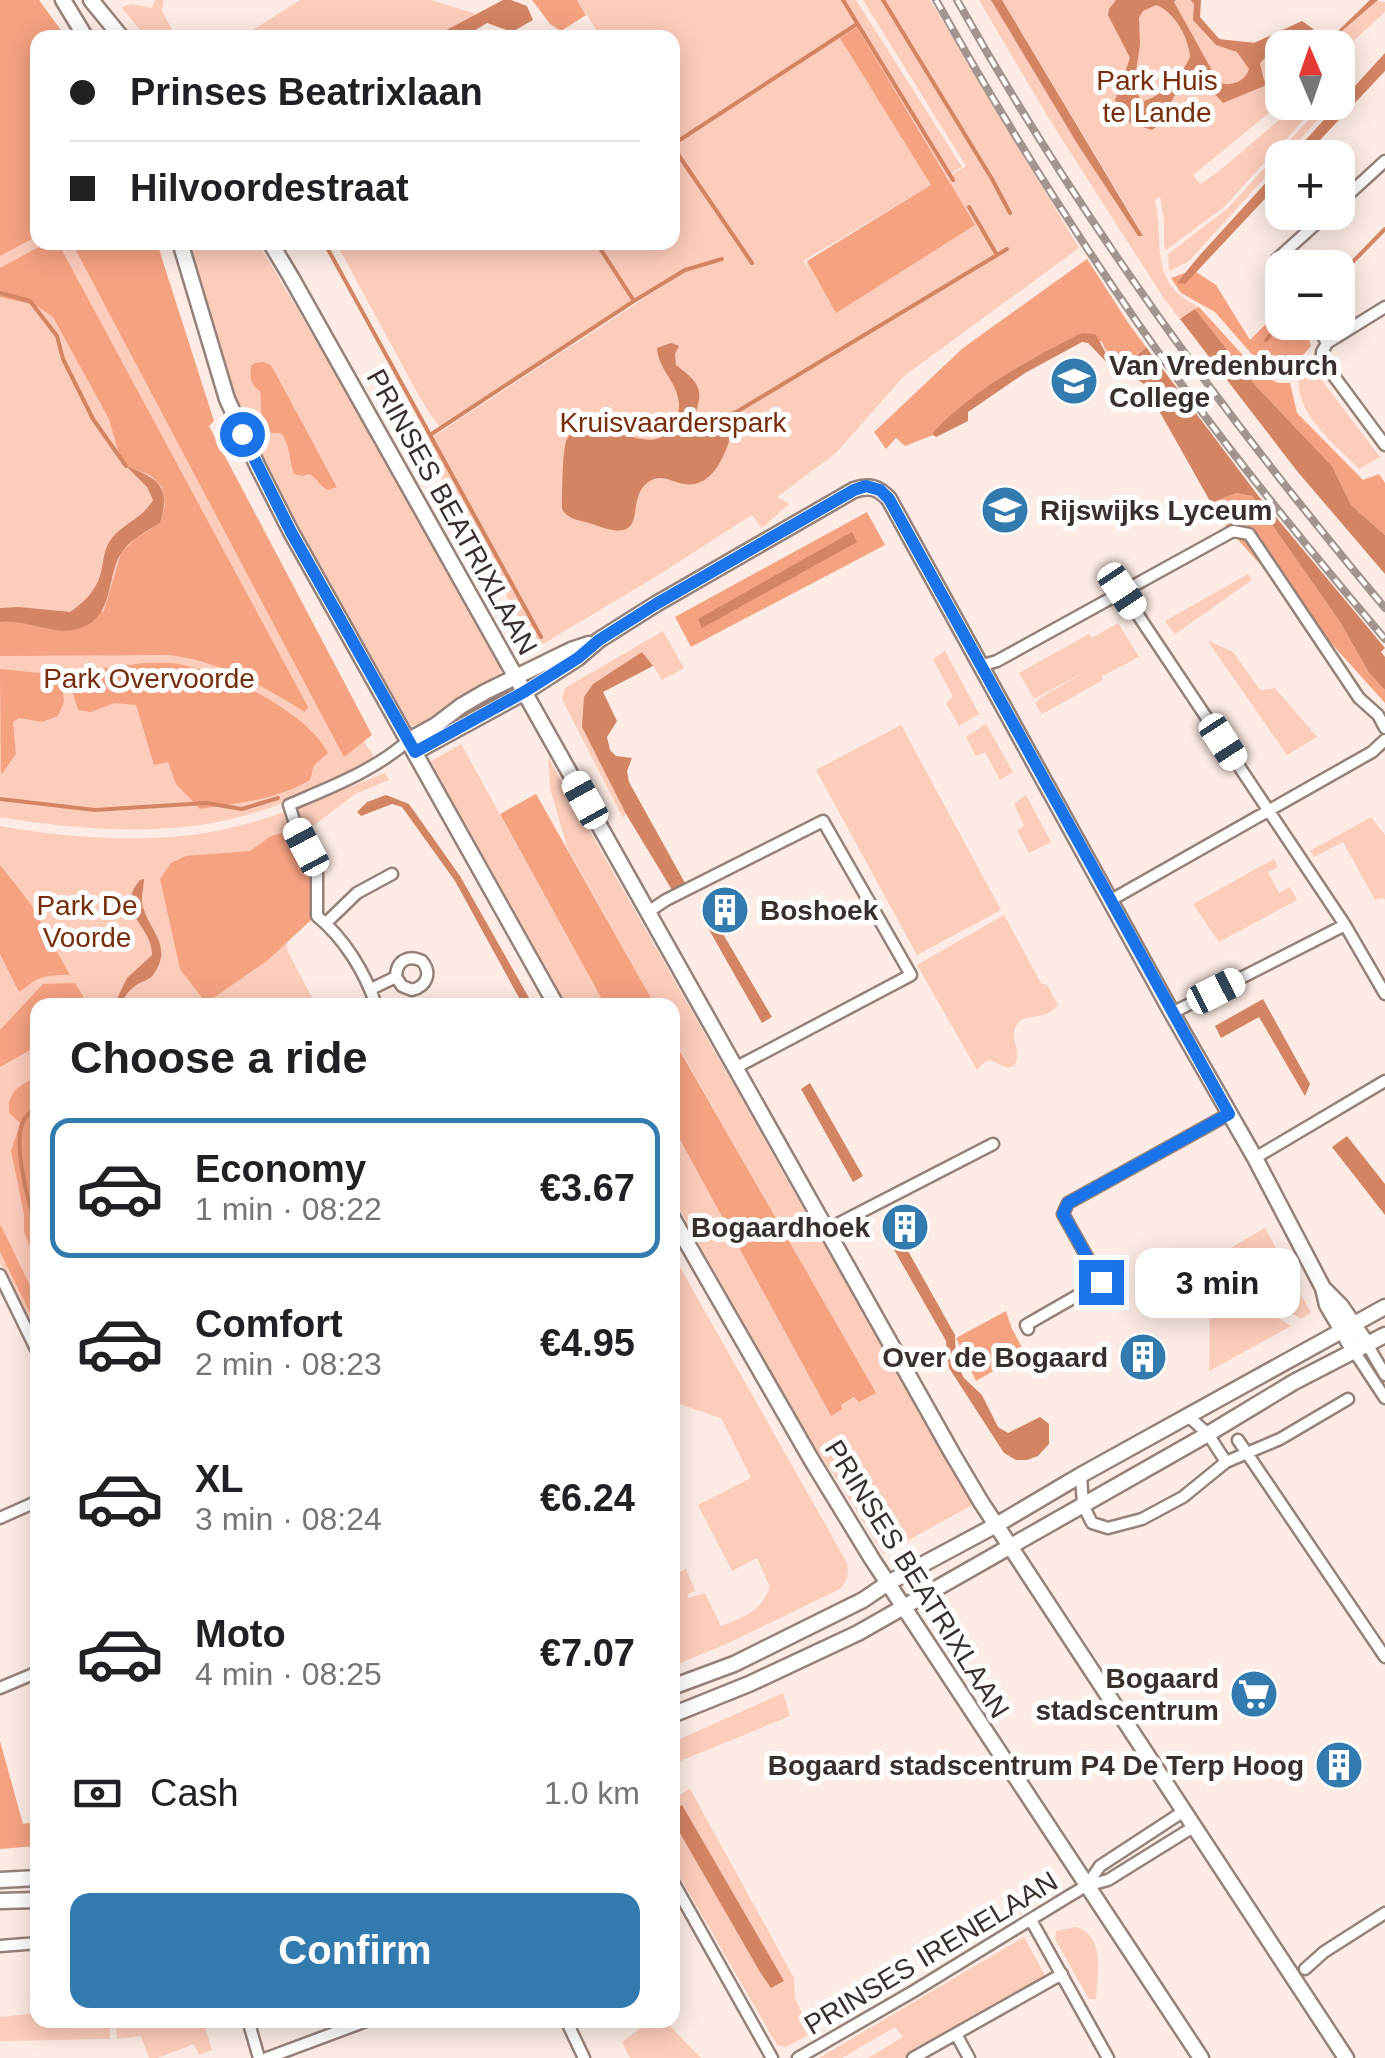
<!DOCTYPE html>
<html lang="en">
<head>
<meta charset="utf-8">
<style>
	body { margin:0; font-family:Arial,sans-serif; background:#f2f2f2; color:#202124; height:100vh; display:flex; flex-direction:column; font-size:38px; white-space:nowrap }
	* { box-sizing:border-box; margin:0 }
	p { font-size:32px; color:#757577 }
	.icon { flex:none; width:55px; height:55px; fill:none; stroke:currentColor; stroke-width:2; stroke-linecap:round; stroke-linejoin:round }
	.map { position:relative; flex:1; overflow:hidden }
	.details { position:absolute; left:30px; top:998px; width:650px; height:1030px; display:flex; flex-direction:column; background:#fff; border-radius:20px; box-shadow:0 5px 25px #0003 }
	.details>* { flex:none }
	.top-card { position:absolute; left:30px; top:30px; width:650px; height:220px; border-radius:20px; box-shadow:0 5px 25px #0003; display:grid; align-content:center; height:220px; padding:0 40px; background:#fff }
	.needle { width:65px; rotate:358deg }
	.tools { position:absolute; left:1265px; top:30px; display:grid; gap:20px }
	.tools a { display:grid; place-items:center; width:90px; height:90px; border-radius:20px; background:#fff; box-shadow:0 5px 25px #0003; font-size:50px }
	.end { position:absolute; width:45px; height:45px; margin:-22px; border:12px solid #1a73e8; background:#fff; box-shadow:0 0 0 5px #fff }
	.from { border-radius:50% }
	.bubble { position:absolute; height:70px; border-radius:20px; background:#fff; box-shadow:0 5px 25px #0003; font-size:32px; font-weight:700; line-height:70px; text-align:center }
	.car { position:absolute; width:30px; height:60px; margin:-30px -15px; border-radius:12px; box-shadow:0 0 8px 2px #0007; background:linear-gradient(#fff 24%,#345 0 40%,#fff 0 76%,#345 0 86%,#fff 0) }
	.top-card b { display:flex; align-items:center; gap:35px; height:95px; font-size:38px }
	.top-card b+b { border-top:2px solid #e0e0e0 }
	.top-card i { width:25px; height:25px; background:#202124 }
	ul { padding:0; list-style:none }
	li { display:flex; align-items:center; gap:30px; height:140px; margin:0 20px 15px; padding:0 20px; border:5px solid transparent; border-radius:20px }
	li div { flex:1 }
	li b { display:block; font-size:38px }
	li em { font-style:normal; font-weight:700 }
	li.on { border-color:#337baf }
	li>.icon { width:90px; height:90px; stroke-width:1.5 }
	h2 { padding:0 40px; font-size:45px; line-height:120px }
	.pay { display:flex; align-items:center; gap:25px; height:110px; padding:0 40px; font-size:38px }
	.pay p { margin-inline-start:auto }
	.cta { display:flex; gap:20px; margin-top:auto; padding:20px 40px }
	.cta a { flex:1; height:115px; border-radius:20px; background:#337baf; color:#fff; font-size:40px; font-weight:700; line-height:115px; text-align:center }
	.map>svg:first-child { display:block }
</style>
</head>
<body>
<div class="map">
<svg width="1385" height="2058" viewBox="0 0 1385 2058">
	<rect width="100%" height="100%" fill="#fdece5"/>
	<path fill="#fdcdbb" fill-rule="evenodd" d="M0,0l38,38v204l113,1 39,160 144,295 46,67c-45,18 -90,38 -137,51 -77,21 -165,14 -243,1z
		M155,0h9l-2,11 14,26h-30l-25,-30 10,-3 21,4z
		M300,0h131l45,14 -43,23 -193,1z
		M577,0h279l106,167 -159,94 6,9 -3,-7 160,-97 -103,-166h67l149,248 -175,128 -68,77 -59,44 12,7 -27,24 -10,-13 -100,64 -116,69 -114,-204 264,-173 27,-9 -29,7 -51,31 -193,128 -17,-25 -87,-160 336,-1v-204l-71,-1z
		M979,0h12l87,145 57,86 4,-3 -137,-228h199l-1,17 21,23 36,2 45,-21 10,7 6,13 6,2 46,-43 15,2v10l-47,43v-7h-56v51l-17,8 4,6 -76,62 7,9 18,-12 81,-69h20l-95,104 -58,43 -2,-4v-26l-4,-23 -5,3c10,47 -8,82 44,107l-19,12 -15,-19 -114,-178z
		M1324,103h9l-145,159 -19,9 -1,-17 59,-45z
		M188,243h70l113,190 129,231v19l-75,40 -14,3 -110,-193 -58,-109zM271,366l66,120v1l-28,-13 -28,-41 -19,-8 -2,-34z
		M1311,363l12,19 57,75 -21,12c-24,-26 -69,-58 -59,-98z
		M1248,574l4,6 -77,54 -10,-13z
		M1118,623l21,34 -37,19 1,4 -61,34 -7,-11 5,-5 48,-28 -54,29 -15,-26 70,-39 3,4z
		M663,631l21,37 -22,12 -9,-15 -60,19 33,129 -3,5 -61,-119 3,-11z
		M1207,640l26,12 27,38 15,-2 42,49 -30,18z
		M945,651l34,63 -20,12 -13,-23 7,-6 -20,-38z
		M986,724l27,48 -13,8 -15,-28 -9,4 -10,-19z
		M901,725l100,185 -84,45 -101,-185z
		M461,744l144,261h-41l-136,-242z
		M548,757l267,472 161,274 -93,51 -43,-70 -35,-52 -132,-234v-71l158,289 10,-11 14,-8 -17,-69 -165,-291 -1,-32h-17l-88,-158 -17,-59z
		M385,773l4,7 -34,14 -68,52v104l29,55h-278l-1,329 -37,-71v-437c79,14 168,20 246,-2 48,-13 93,-33 139,-51z
		M1026,795l25,47 -22,11 -12,-23 7,-4 -10,-22z
		M1371,817l14,18v65l-2,-2 -8,2 -32,-58 -29,15 -4,-6z
		M1274,859l4,8 -10,5 11,21 11,-6 7,13 -78,42 -26,-38z
		M1004,915l37,68 6,2 11,20c-16,19 -34,5 -42,21 -7,14 7,25 -2,40l-7,2 -17,-8 -6,2 -7,8 -60,-105z
		M1265,1228l46,85 -10,6 -89,-51 3,-11z
		M673,1255l174,308c2,10 0,18 -7,26l-114,55 -53,22v-103l4,10 9,-4 9,22 -8,3 2,4 16,-5 16,33c24,-9 39,-14 49,-39l-13,-29 -25,13 -34,-66 53,-27 -30,-60 -48,-16z
		M1227,1285l64,41 -82,45 1,-84z
		M783,1693l7,23 -117,48v-22z
		M690,1789l104,189 1,21 17,34 -26,14 -9,-2 -104,-180 -1,-66z
		M1076,1927c30,9 21,48 20,72h-7l-34,-60 1,-8z
		M1024,1937l23,42 -143,79h-36l35,-21 -8,-10 -53,31h-23z
		M37,2013l1,7h165l9,30 -13,5 -5,-11 -36,14h-9l-8,-22 -24,3 -1,-15 -6,1v14l-110,2v-24z
		M646,2020h18l37,38h-71l-8,-16 26,-19z"/>
	<path fill="#f5a281" d="M0,0h39l27,37 -28,1 -1,198 -37,20z
		M532,0h45l9,15 -25,16 -11,-7z
		M857,27l118,198 -139,88 -29,-52 124,-76 -91,-147z
		M46,243h12l250,464 -3,5c-43,-26 -85,-51 -136,-57l-169,1v-34l13,-2 38,10 53,-19 17,-58 14,-14 25,-16 5,-19 -3,-17 -12,-12 -24,-9 -6,-8 -11,-39 -56,-102 -18,-12 -35,-8v-29z
		M72,243h85l57,178 -5,5 163,309 -28,22z
		M1087,259l42,65 17,23c-18,16 -35,19 -44,-5l-20,-8c-60,28 -100,52 -149,98v3l-28,11 -9,-8 -10,11 -12,-17 89,-84z
		M1193,270l23,15 34,55 32,-32v14l21,1 8,23 -25,28 -30,-15 -41,-47 -34,-19 -10,-15z
		M1199,307l61,67 18,9h12l7,30 66,67 16,-6 6,9v52l-34,-30 -19,-39 -76,-80 -61,-77z
		M264,362l7,3 66,122 -9,3c-9,-4 -10,-12 -19,-16l-6,2 -9,-2c-5,-13 -4,-31 -13,-41h-9l-10,-8 -2,-34c-10,-7 -10,-13 -9,-25l4,-3z
		M1236,493l16,3 88,126 29,51 16,17v13l-162,-180 -12,-20z
		M867,512l18,33 -194,102 -16,-30z
		M144,663c13,0 27,-1 39,2 47,10 122,46 145,88l-14,12 -4,15c-34,20 -72,23 -110,29l-24,-25 -8,-22 -14,3 -18,-60 -22,-2 -23,9 -13,-2 -6,-20 1,-18z
		M0,669l61,6 3,27 -6,14 -16,6 -23,-4 -6,4 3,32 -15,21z
		M536,794l119,211h-50l-105,-191z
		M293,830l13,24 10,25 -5,41 -43,40 -62,43 -26,-34 -20,-90 11,-16 15,-7 64,-5 21,-15z
		M0,865l30,38 40,72c-25,0 -32,1 -50,17l-2,-2 -18,-36z
		M75,983l8,13 2,9h-47l-1,41 -37,21v-37l43,-46z
		M672,1037l204,356 -17,9 -5,-5 -13,8 1,4 -11,7 -158,-289z
		M32,1079h5v185l-13,-32v-18l-13,-63 9,-28 -11,-10c-2,-18 7,-26 23,-34z
		M0,1224l37,76v27l-37,-75z
		M1006,1311l6,18 13,24 -49,28 -20,-43z
		M0,1741l23,83 14,-3v25l-37,3z"/>
	<path fill="#d38463" fill-rule="evenodd" d="M503,0h8l16,6 6,14 -21,12 -25,-9 -23,14h-31z
		M991,0h11l141,236h-5l-60,-91z
		M1116,0h60l-2,2 45,81c13,3 26,-1 30,-14l-12,-17 -21,-7 -23,-25 1,-16 -3,-4h10l-1,17 19,22 35,4 48,-22 11,8 6,13 7,1 44,-43h8l-55,47h-18l-5,-5 -12,-5h-3l-25,26 4,18 18,-8v5l-6,3 -53,22 -23,-25h-7l-16,13 -18,34 -7,5 -22,-7 -15,-23 15,-42 -22,-43 1,-6zM1156,5c18,6 33,33 34,52 -9,19 -26,38 -46,44l-5,-4 -5,-12 6,-41 -1,-26 4,-7z
		M1385,53v18l-81,86h-14z
		M1282,165v15l-5,6 -92,98 -8,-1 22,-27z
		M1195,309l61,77 76,80 19,39 34,30v39l-88,-103 -117,-152z
		M1082,333l13,1c6,7 7,15 13,21 12,12 29,1 38,-8l114,151 125,150 -4,4 4,5v33l-16,-17 -29,-51 -88,-126 -16,-3 -25,10 -67,-119 -20,-14 -14,-4 -22,-23 -6,-1 -57,31 -57,39v9l-32,16 -3,-2v-3c43,-44 94,-72 149,-99z
		M671,343l8,3 -4,8 1,11c11,9 26,18 23,34 -2,12 -5,15 0,26h12l24,-15 3,1c-8,29 -20,86 -62,71 -10,-4 -20,-7 -29,1 -23,18 5,63 -52,42 -13,-5 -26,-4 -33,-16 0,-14 0,-60 5,-70 22,-40 72,20 100,-6 8,-6 12,-18 12,-28 0,-22 -21,-35 -22,-57z
		M126,466c33,13 45,20 34,57 -13,8 -29,16 -38,29 -17,25 -6,67 -45,77 -27,7 -51,-11 -77,-7v-14l19,-1 51,5c13,-9 25,-20 30,-36 4,-13 3,-27 12,-38 12,-15 31,-20 41,-38l-6,-13z
		M852,532l5,10 -155,86 -4,-9z
		M642,652l11,14 -50,26 14,29 -10,16 3,13 6,6 16,2 -5,13 2,11 56,101 -13,7 -46,-76 -44,-87 2,-30 9,-13z
		M386,795l23,9 51,72 73,129h-10l-68,-124 -53,-74 -10,-3 -31,12 -4,-4 10,-10z
		M144,879c0,8 -3,16 -2,24 5,26 31,41 13,69 -5,9 -12,8 -20,14 -7,5 -11,12 -15,19h-6l13,-27 25,-23c1,-29 -39,-44 -12,-75z
		M713,917l59,100 -10,6 -58,-102z
		M1263,999l47,85 -5,12 -46,-79 -38,21 -6,-12z
		M810,1083l53,93 -10,6 -52,-93z
		M1347,1136l38,48v31l-53,-68z
		M903,1242l52,93 1,28 8,15 18,17 16,32 10,6 32,-16 9,7v20l-11,12 -11,4h-11l-12,-7 -55,-85 -3,-27 -53,-93z
		M682,1805l102,176 -13,7 -11,-16 -87,-151v-11z"/>
	<g fill="none" stroke-linecap="round" stroke-linejoin="round">
		<path stroke="#d38463" stroke-width="4" d="M843,0l110,180
			M883,0l109,179 18,34
			M672,145l185,-121
			M673,147l79,116
			M969,207l28,48
			M324,242l217,395
			M596,242l38,59
			M1338,277l47,-48
			M0,293l30,8 27,35 6,23 30,60 33,47
			M1266,340l16,-18
			M738,411l269,-162
			M430,435l204,-134 51,-31 37,-11
			M0,799l95,11 111,-7 36,6 36,-11
			M38,1106c-5,4 -9,7 -13,12 -15,22 5,90 13,114"/>
		<g stroke="#95827a" stroke-width="15">
			<path id="street" d="M1338,204l47,-43
				M1282,268l-5,-9 52,-47
				M1315,322l12,21
				M1327,343l-5,9v8l63,85
				M1327,343l58,-36
				M1122,591l223,334 40,69
				M980,666l17,-5 236,-130 16,3 110,164 19,17 7,13
				M1111,900l261,-148 13,-12
				M648,912l18,-12 157,-79 88,154 -176,93
				M326,923l31,-30 35,-19
				M371,989l25,-12c0,-16 12,-23 26,-16 10,12 5,25 -10,29l-10,-4 -6,-9
				M376,1005c-11,-33 -32,-67 -59,-89v-48l-21,-42 -7,-21c42,-18 85,-34 120,-65
				M1172,1013l173,-88
				M1255,1158l130,-77
				M826,1230l167,-86
				M0,1275l38,78
				M1028,1329l-2,-4 75,-43 -38,-68 5,-11 161,-89
				M1367,1344l18,31
				M1354,1351l31,47
				M1238,1440l147,217
				M1226,1462l54,-23 68,-40
				M1081,1475l2,30 9,18 16,5 34,-9 41,-22 43,-35 -18,-28 -20,-18
				M0,1518l38,-17
				M0,1688l38,-16
				M672,1880l100,178
				M1087,1885l13,-19 84,-55
				M1031,1920l77,138
				M0,1946l38,-3
				M1305,1969l19,-17 61,-39
				M248,2020l11,38
				M566,2020l18,38
				M956,2034l13,24
				M267,2058l102,-38
				M798,2058l116,-67 155,-95 17,-10 22,-6 87,-54
				M913,2058l149,-84"/>
		</g>
		<g stroke="#95827a" stroke-width="19">
			<path id="secondary" d="M63,0l23,38
				M91,0l31,38
				M180,242l47,157 31,68 33,65 265,473
				M270,242l21,35 661,1176 29,49 365,556
				M409,740l27,-15 25,-19 24,-14 86,-42 18,-6
				M415,752l110,-60 53,-34 21,-18 57,-36 198,-114c15,-5 24,-3 35,9l283,514 83,145 68,130 18,18 26,38
				M672,1217l139,242 61,100 329,499
				M1323,1288l4,17 27,46
				M672,1687l62,-23 129,-64 25,-17 110,-59 83,-49 304,-168
				M672,1715l77,-31 109,-51 350,-199 86,-52 91,-47
				M0,1880l38,-2
				M0,1901l38,-1"/>
		</g>
		<use href="#street" stroke="#fff" stroke-width="10"/>
		<use href="#secondary" stroke="#fff" stroke-width="14"/>
		<g stroke="#a29590" stroke-width="8">
			<path id="rail" d="M936,0c77,137 161,270 254,396 62,84 128,164 195,243
				M957,0c122,218 268,417 428,608"/>
		</g>
		<use href="#rail" stroke="#fefefe" stroke-width="4" stroke-dasharray="11" stroke-linecap="butt"/>
	</g>
	<g fill="none" stroke-linecap="round" stroke-linejoin="round">
		<path stroke="#1a73e8" stroke-width="12" d="M242,434l49,98 124,220 109,-60 54,-34 21,-18 57,-36 198,-114 12,-4 14,4 9,9 340,615 -161,89 -5,11 38,68"/>
	</g>
	<defs>
		<g id="school-disc" transform="scale(2.5)"><circle r="9.5" fill="#337baf" stroke="#fefefe"/><path d="M0-5L7-2L0 1L-7-2ZM-4 1L0 2.5L4 1V4Q0 6-4 4Z" fill="#fff"/></g>
		<g id="building-disc" transform="scale(2.5)"><circle r="9.5" fill="#337baf" stroke="#fefefe"/><path d="M-4-6H4V6H1V3H-1V6H-4ZM-2.5-4.3h1.7v1.8h-1.7ZM.8-4.3h1.7v1.8H.8ZM-2.5-1h1.7V.8h-1.7ZM.8-1h1.7V.8H.8Z" fill="#fff"/></g>
		<g id="supermarket-disc" transform="scale(2.5)"><circle r="9.5" fill="#337baf" stroke="#fefefe"/><path d="M-6-5.5h2.5l.6 2H6L4.5 2H-2.5L-4.4-4H-6ZM-1.5 3.2a1.3 1.3 0 1 0 .1 0ZM3 3.2a1.3 1.3 0 1 0 .1 0Z" fill="#fff"/></g>
	</defs>
	<g fill-rule="evenodd">
		<use href="#school-disc" x="1074" y="381"/>
		<use href="#school-disc" x="1005" y="510"/>
		<use href="#building-disc" x="725" y="910"/>
		<use href="#building-disc" x="905" y="1227"/>
		<use href="#building-disc" x="1143" y="1357"/>
		<use href="#supermarket-disc" x="1254" y="1694"/>
		<use href="#building-disc" x="1339" y="1765"/>
	</g>
	<g text-anchor="middle" dominant-baseline="central" stroke-width="10" stroke-linejoin="round" paint-order="stroke">
		<g font-size="28" fill="#772e0a" stroke="#fefefe">
			<text x="1157" y="80">Park Huis<tspan x="1157" dy="32">te Lande</tspan></text>
			<text x="673" y="422">Kruisvaarderspark</text>
			<text x="149" y="678">Park Overvoorde</text>
			<text x="87" y="905">Park De<tspan x="87" dy="32">Voorde</tspan></text>
		</g>
		<g font-size="28" font-weight="bold" fill="#39302d" stroke="#fefefe" text-anchor="end">
			<text x="1109" y="365" text-anchor="start">Van Vredenburch<tspan x="1109" dy="32">College</tspan></text>
			<text x="1040" y="510" text-anchor="start">Rijswijks Lyceum</text>
			<text x="760" y="910" text-anchor="start">Boshoek</text>
			<text x="870" y="1227">Bogaardhoek</text>
			<text x="1108" y="1357">Over de Bogaard</text>
			<text x="1219" y="1678">Bogaard<tspan x="1219" dy="32">stadscentrum</tspan></text>
			<text x="1304" y="1765">Bogaard stadscentrum P4 De Terp Hoog</text>
		</g>
		<g font-size="28" fill="#39302d" stroke="#fefefe">
			<text transform="translate(452 512) rotate(61)">PRINSES BEATRIXLAAN</text>
			<text transform="translate(917 1579) rotate(58)">PRINSES BEATRIXLAAN</text>
			<text transform="translate(931 1953) rotate(-31)">PRINSES IRENELAAN</text>
		</g>
	</g>
</svg>
<div class="tools">
<a><svg class="needle" viewBox="-14 -14 28 28"><path d="M0-13l5 13h-10z" fill="#e53935"/><path d="M0 13l5-13h-10z" fill="#757577"/></svg></a>
<a>+</a>
<a>−</a>
</div>
<i class="end from" style="left:242px;top:434px"></i>
<i class="end" style="left:1101px;top:1282px"></i>
<div class="bubble" style="left:1135px;top:1248px;width:165px">3 min</div>
<i class="car" style="left:1122px;top:591px;rotate:146deg"></i>
<i class="car" style="left:1223px;top:742px;rotate:147deg"></i>
<i class="car" style="left:585px;top:800px;rotate:331deg"></i>
<i class="car" style="left:306px;top:847px;rotate:332deg"></i>
<i class="car" style="left:1216px;top:991px;rotate:63deg"></i>
<div class="top-card">
<b><i class="from"></i>Prinses Beatrixlaan</b>
<b><i></i>Hilvoordestraat</b>
</div>
<section class="details">
<h2>Choose a ride</h2>
<ul>
<li class="on"><svg class="icon" aria-label="car" viewBox="0 0 24 24"><path d="M5 17H2v-5l4-1 3-4h7l3 4 3 1v5h-3M9 17h6M6 11h13"/><circle cx="7" cy="17" r="2"/><circle cx="17" cy="17" r="2"/></svg><div><b>Economy</b><p>1 min · 08:22</p></div><em>€3.67</em></li>
<li><svg class="icon" aria-label="car" viewBox="0 0 24 24"><path d="M5 17H2v-5l4-1 3-4h7l3 4 3 1v5h-3M9 17h6M6 11h13"/><circle cx="7" cy="17" r="2"/><circle cx="17" cy="17" r="2"/></svg><div><b>Comfort</b><p>2 min · 08:23</p></div><em>€4.95</em></li>
<li><svg class="icon" aria-label="car" viewBox="0 0 24 24"><path d="M5 17H2v-5l4-1 3-4h7l3 4 3 1v5h-3M9 17h6M6 11h13"/><circle cx="7" cy="17" r="2"/><circle cx="17" cy="17" r="2"/></svg><div><b>XL</b><p>3 min · 08:24</p></div><em>€6.24</em></li>
<li><svg class="icon" aria-label="car" viewBox="0 0 24 24"><path d="M5 17H2v-5l4-1 3-4h7l3 4 3 1v5h-3M9 17h6M6 11h13"/><circle cx="7" cy="17" r="2"/><circle cx="17" cy="17" r="2"/></svg><div><b>Moto</b><p>4 min · 08:25</p></div><em>€7.07</em></li>
</ul>
<div class="pay"><svg class="icon" aria-label="cash" viewBox="0 0 24 24"><path d="M3 7h18v10H3z"/><circle cx="12" cy="12" r="2"/></svg>Cash<p>1.0 km</p></div>
<div class="cta"><a>Confirm</a></div>
</section>
</div>
</body>
</html>
